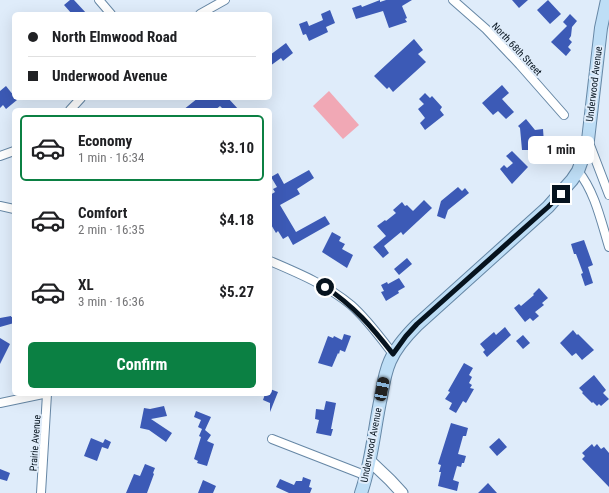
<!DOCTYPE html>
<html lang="en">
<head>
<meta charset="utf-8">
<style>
	body { margin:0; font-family:"Roboto Condensed",sans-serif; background:#f6f6f6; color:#202124; height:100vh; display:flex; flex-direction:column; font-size:15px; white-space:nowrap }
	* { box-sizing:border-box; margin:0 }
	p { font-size:13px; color:#757577 }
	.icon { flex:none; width:22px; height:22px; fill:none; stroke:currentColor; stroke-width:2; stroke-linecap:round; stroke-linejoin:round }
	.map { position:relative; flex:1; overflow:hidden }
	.details { position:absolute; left:12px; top:108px; width:260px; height:288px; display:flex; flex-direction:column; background:#fff; border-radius:6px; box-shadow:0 4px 16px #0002 }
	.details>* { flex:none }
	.hud { position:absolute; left:12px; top:12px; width:260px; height:88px; border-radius:6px; box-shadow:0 4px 16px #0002; display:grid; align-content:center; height:88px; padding:0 16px; background:#fff }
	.end { position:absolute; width:18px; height:18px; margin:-9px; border:5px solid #06131e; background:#fff; box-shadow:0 0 0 2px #fff }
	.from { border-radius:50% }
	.bubble { position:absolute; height:28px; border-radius:6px; background:#fff; box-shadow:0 4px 16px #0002; font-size:13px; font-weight:700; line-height:28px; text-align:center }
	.car { position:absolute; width:12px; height:24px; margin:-12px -6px; border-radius:5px; box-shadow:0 0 3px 1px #0007; background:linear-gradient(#222 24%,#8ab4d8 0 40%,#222 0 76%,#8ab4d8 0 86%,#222 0) }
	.hud b { display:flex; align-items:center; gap:14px; height:38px; font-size:15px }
	.hud b+b { border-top:1px solid #e0e0e0 }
	.hud i { width:10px; height:10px; background:#202124 }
	ul { padding:7px 0 0; list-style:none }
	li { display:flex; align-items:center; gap:12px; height:66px; margin:0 8px 6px; padding:0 8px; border:2px solid transparent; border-radius:6px }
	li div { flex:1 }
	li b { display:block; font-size:15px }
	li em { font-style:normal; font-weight:700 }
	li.on { border-color:#0b8043 }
	li>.icon { width:36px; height:36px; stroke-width:1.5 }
	.action { display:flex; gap:8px; margin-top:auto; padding:8px 16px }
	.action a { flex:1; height:46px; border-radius:6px; background:#0b8043; color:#fff; font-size:16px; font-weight:700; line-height:46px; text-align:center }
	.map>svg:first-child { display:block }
</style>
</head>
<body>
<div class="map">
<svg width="609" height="493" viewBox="0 0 609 493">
	<rect width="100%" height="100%" fill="#dfecfa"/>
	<path fill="#f1a8b5" d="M329,91l30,34 -16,14 -30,-33z"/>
	<path fill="#3c5ab6" d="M70,0h4l13,14h-15l-8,-9z
		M380,0v2l6,-2h26l-10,6 5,12 -2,1 2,3 -18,6 -6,-17 -27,8 -4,-11 9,-3 1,2z
		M512,0h16l-9,8z
		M548,0l13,14 -11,10 -13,-14z
		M330,10l5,13 -9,4 2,5 -19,9 -3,-7 -3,1 -4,-11 8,-3 2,5 14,-6 -2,-6z
		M570,14l7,7 -5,6 -1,9 -2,3 3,3 -4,5 3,3 -5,6 -15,-14 16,-16 -4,-4z
		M414,39l9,11 -5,4 8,8 -33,30 -4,-5 -2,2 -13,-13z
		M286,43l7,10 -10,8 -2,-3 -11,8v-11z
		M502,85l7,8 -7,6 12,13 -8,7 -8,-8 -5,4 -11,-12z
		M6,86l8,10v2l3,2 -11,9 -3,-4 -3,3v-17z
		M425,93l5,5 2,-2 10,11 -2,3 4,5 -19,15 -5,-7 5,-5 -7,-9 6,-5 -5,-5z
		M198,98h30l11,12h-15l-4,-4 -5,4h-32z
		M526,119l9,11 8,-1 1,14h-2l1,7h-21l-2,-22 -2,-2z
		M512,151l16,16 -16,17 -12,-15 4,-4 3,3 6,-5 -7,-7z
		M309,170l5,8 -17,11 3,5 -20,11 16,27 29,-16 5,8 -37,21 -5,-9 -5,3 -5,-8 -2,2 -6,-10v-28l5,-3 -2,-3 4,-2 -6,-10 7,-4 6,11z
		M458,187l4,4 3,-3 4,5 -21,17 -3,9 -8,-3 4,-15z
		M424,200l8,8 -29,27 -2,-3 -17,14 5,7 -6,5 -10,-11 13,-11 -9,-10 8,-6 1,1 10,-8 -3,-3 9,-8 3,4 2,-1 6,6z
		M332,232l9,5 -2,4 6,3 -3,5 11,6 -6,13 -25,-16z
		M584,240l9,25 -5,2 5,16 -8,3 -4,-12 2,-1 -7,-19h-2l-3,-10z
		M407,258l5,6 -13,11 -5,-6z
		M399,278l6,9 -7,4 1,2 -13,8 -5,-9 3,-1 -3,-6 6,-3 1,2z
		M539,288l9,10 -6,5 2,2 -9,7 4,4 -6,5 -3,-3 -5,4 -11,-14 5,-4 2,2 13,-11 -1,-1z
		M11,316v1l3,-1v7l-14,4v-9z
		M505,327l6,8 -24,22 -4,-5 2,-2 -5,-6 14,-12 2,3z
		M573,330l4,5 1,-1 16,16 -12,10 -6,-7 -4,3 -12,-13z
		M344,334l7,2 -6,16 -5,-2 -1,4 -1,-1 -6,14 -14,-4 10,-27 5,2 1,-2 8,4z
		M523,335l7,8 -7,6 -7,-8z
		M0,338l10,6 -10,20z
		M464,363l9,5 -4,7 3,2 -3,6 3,2 -2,3 4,1 -8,14 -3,-2 -7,12 -7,-4 3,-6 -7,-4 5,-7 -2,-1z
		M594,375l12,15 -3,3 6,6 -8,7 -2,-2 -2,2 -4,-4 -1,1 -10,-10 1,-1 -4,-4z
		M270,389l8,3 -8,20v-9l-7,-3 2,-6h5z
		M326,401l10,2 -5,26h2l-2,7 -15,-3 3,-13 -4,-1 1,-10 8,1z
		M164,406l3,10 -16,3 21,14 -6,9 -17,-12 -9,-2 4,-20 6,1z
		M196,411l15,6 -6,13 6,5 -4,6 7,3 -7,22 -10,-3 1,-2 -4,-2 7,-22 -2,-1 3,-7 -4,-2 3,-7 -7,-3z
		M451,423l17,5 -2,8h-3l-5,18 8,2 -2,7h-2l-1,4 -4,-1 -4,14 6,2 -2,9 -19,-5 3,-14h-2l2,-7 -3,-1z
		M91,438l12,5 2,-4 6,3 -3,7 -6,-2 -5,14 -13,-5z
		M499,438l8,9 -10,9 -8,-9z
		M592,444l2,3 3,-3 4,5 3,-2 5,6v34l-27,-28 3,-3 -3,-3z
		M145,464l10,4 -2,5 1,1 -7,19h-21l8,-19 6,2z
		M0,469l10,4 -3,8 -7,-2z
		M303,477l8,3 -2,7 3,1 -2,5h-21l-13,-6 4,-8 14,6 2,-4h6z
		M203,480l13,6 -3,7h-15z
		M488,483l9,10h-19z"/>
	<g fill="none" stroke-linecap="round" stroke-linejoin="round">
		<g stroke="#6687a5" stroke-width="10">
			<path id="minor" d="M99,0l12,14
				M453,0l33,29 34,36 44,50
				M200,14l25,-14
				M70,110l11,-12
				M588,140l21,55
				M0,156l14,-5
				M578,171c17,21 23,50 31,76
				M0,206l14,3
				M270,261c28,12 57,24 81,44 16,14 29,32 42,49
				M0,403l43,-9
				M272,439l95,37
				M41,493l6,-99"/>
		</g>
		<g stroke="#6687a5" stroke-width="13">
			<path id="tertiary" d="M370,461l20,19 12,13"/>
		</g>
		<g stroke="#6687a5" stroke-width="14">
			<path id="secondary" d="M361,493c11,-31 13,-64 20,-96 2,-12 4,-25 9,-36 6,-14 16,-25 27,-36l131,-118 24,-27 6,-9 7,-19 3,-12 13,-112 6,-28"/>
		</g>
		<use href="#minor" stroke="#fff" stroke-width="8"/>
		<use href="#tertiary" stroke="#fff" stroke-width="11"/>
		<use href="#secondary" stroke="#bedef6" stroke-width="12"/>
	</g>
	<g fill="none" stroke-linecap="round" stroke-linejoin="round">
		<path stroke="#06131e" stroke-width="5" d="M325,287c29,19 47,40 68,67l13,-18 11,-12 131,-117 13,-13"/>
	</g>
	<g text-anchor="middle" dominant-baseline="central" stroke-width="4" stroke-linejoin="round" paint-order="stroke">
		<g font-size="10" fill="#06131e" stroke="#dfecfa">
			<text transform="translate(517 49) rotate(47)">North 68th Street</text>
			<text transform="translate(594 84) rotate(-83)">Underwood Avenue</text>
			<text transform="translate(35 443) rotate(-86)">Prairie Avenue</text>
			<text transform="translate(371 445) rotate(-79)">Underwood Avenue</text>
		</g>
	</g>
</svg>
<i class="end from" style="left:325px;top:287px"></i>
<i class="end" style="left:561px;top:194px"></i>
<div class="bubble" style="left:528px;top:136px;width:66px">1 min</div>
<i class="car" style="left:382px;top:389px;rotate:11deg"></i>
<div class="hud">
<b><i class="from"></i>North Elmwood Road</b>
<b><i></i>Underwood Avenue</b>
</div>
<section class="details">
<ul>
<li class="on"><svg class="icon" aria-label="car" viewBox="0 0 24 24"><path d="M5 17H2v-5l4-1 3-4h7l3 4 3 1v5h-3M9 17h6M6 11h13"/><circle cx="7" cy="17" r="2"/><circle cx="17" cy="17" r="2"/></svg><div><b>Economy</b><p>1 min · 16:34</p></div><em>$3.10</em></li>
<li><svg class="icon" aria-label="car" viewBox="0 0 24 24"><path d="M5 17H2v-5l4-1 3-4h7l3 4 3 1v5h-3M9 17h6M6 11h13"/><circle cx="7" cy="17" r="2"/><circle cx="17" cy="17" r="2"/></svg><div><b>Comfort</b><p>2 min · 16:35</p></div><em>$4.18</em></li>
<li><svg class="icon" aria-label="car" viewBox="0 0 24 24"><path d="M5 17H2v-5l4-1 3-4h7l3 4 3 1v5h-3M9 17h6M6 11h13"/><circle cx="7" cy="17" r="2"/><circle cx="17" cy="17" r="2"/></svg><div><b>XL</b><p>3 min · 16:36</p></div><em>$5.27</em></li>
</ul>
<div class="action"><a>Confirm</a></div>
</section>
</div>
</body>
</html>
